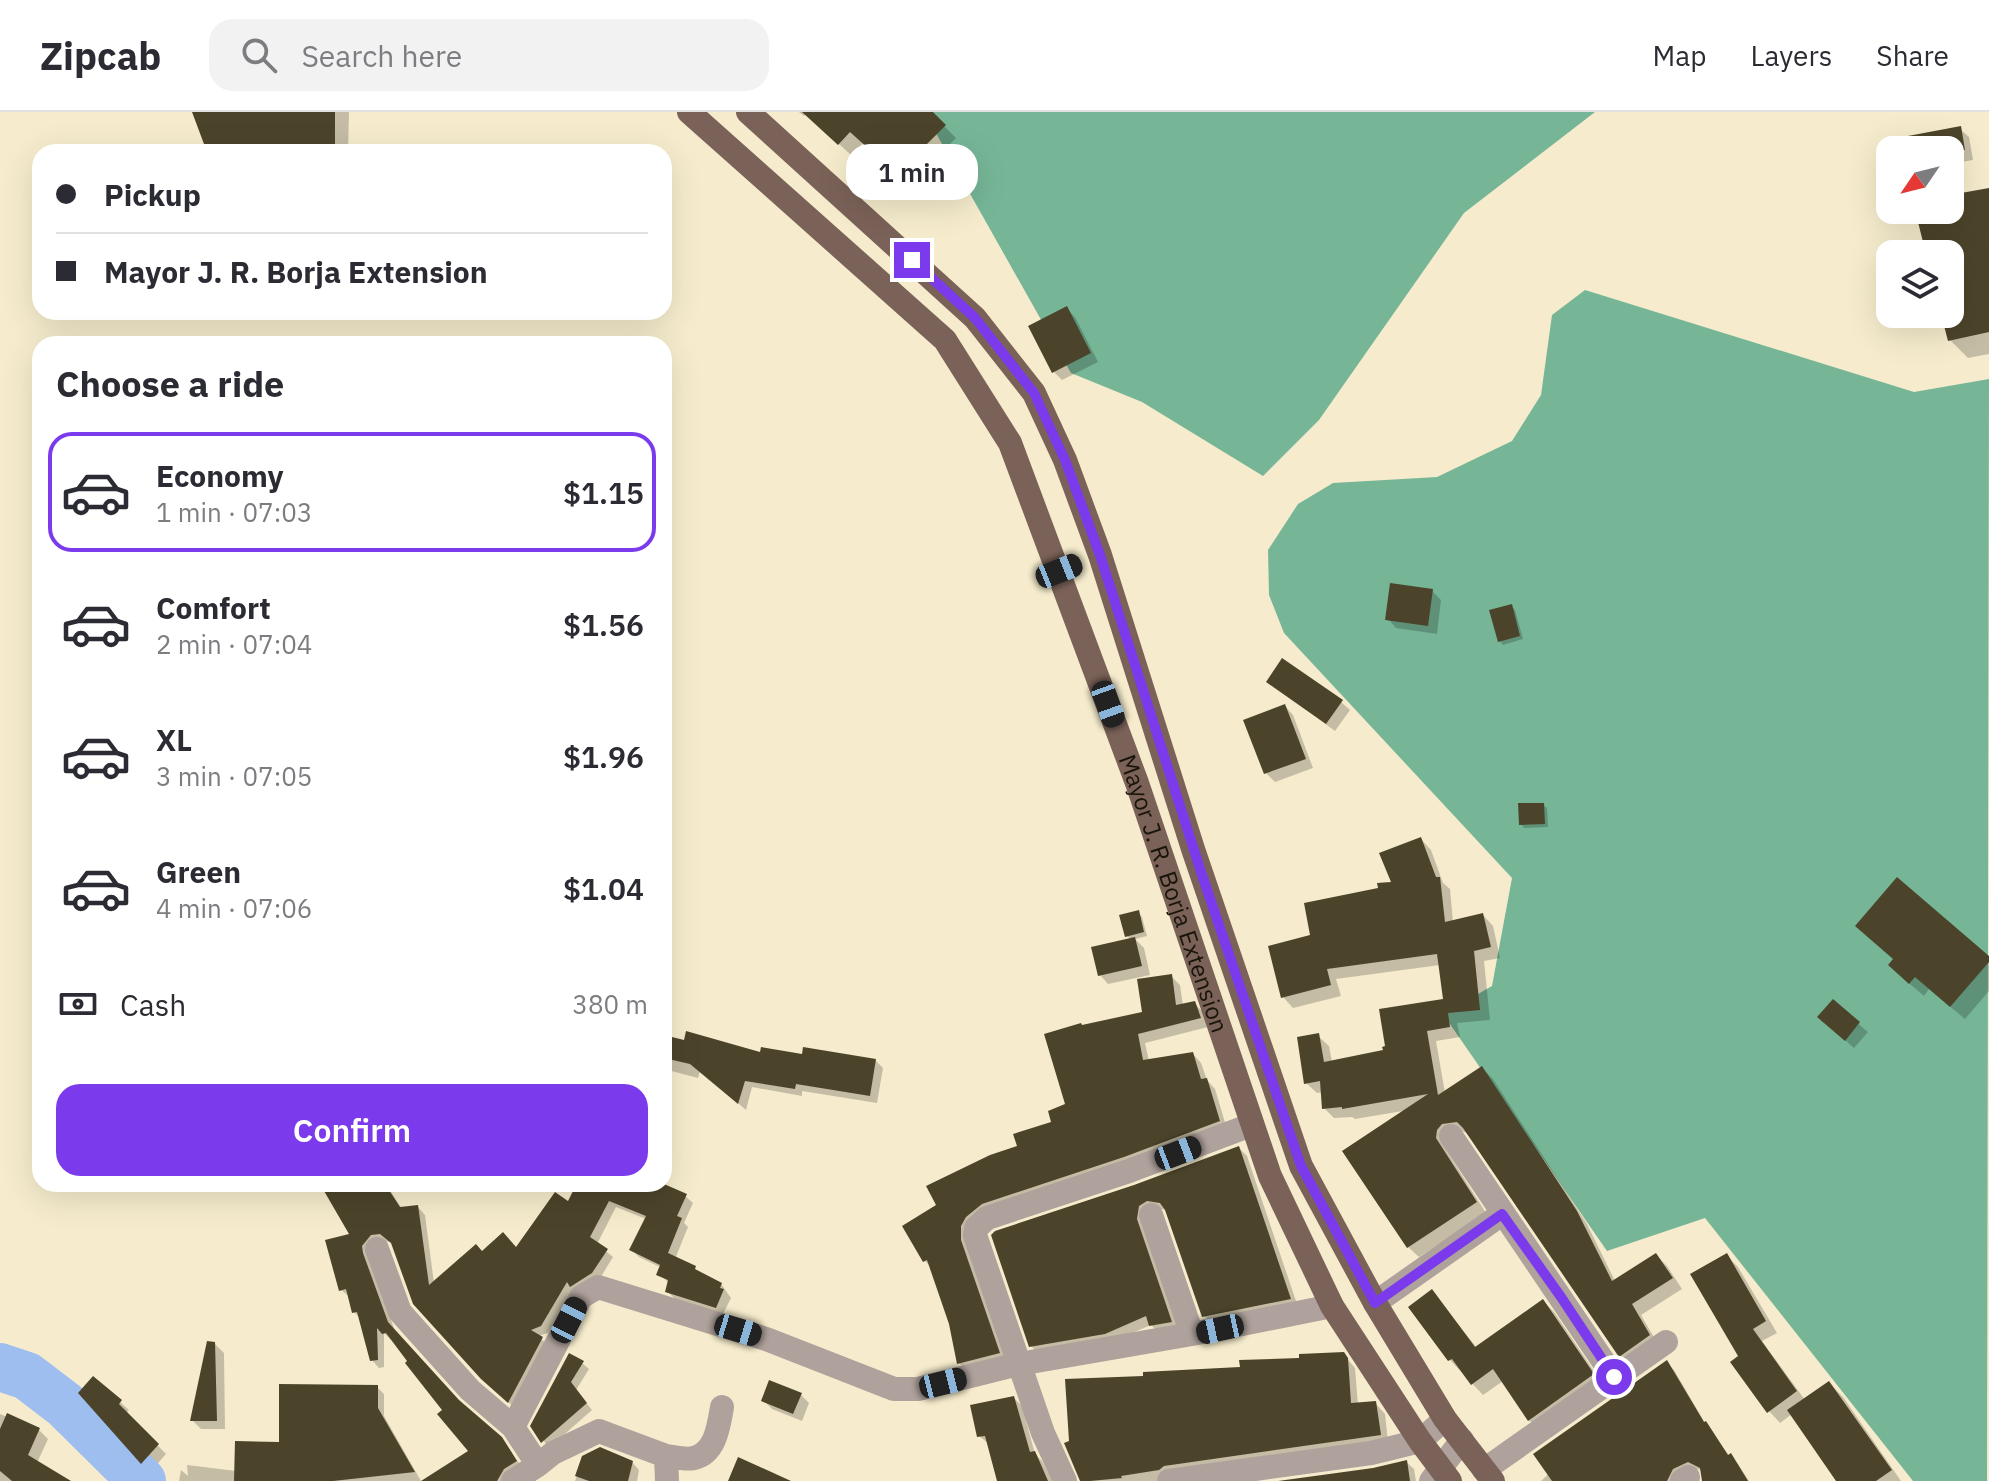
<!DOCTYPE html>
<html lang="en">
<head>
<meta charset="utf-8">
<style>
	body { margin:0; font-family:"IBM Plex Sans",sans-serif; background:#f2f2f3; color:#2b2b33; height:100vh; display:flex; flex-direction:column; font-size:30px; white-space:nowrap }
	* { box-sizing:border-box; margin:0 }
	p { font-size:26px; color:#7c7c81 }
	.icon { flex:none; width:44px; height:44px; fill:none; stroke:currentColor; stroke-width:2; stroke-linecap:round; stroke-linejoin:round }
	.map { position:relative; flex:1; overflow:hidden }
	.side { position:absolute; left:32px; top:224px; width:640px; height:856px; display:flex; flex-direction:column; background:#fff; border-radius:24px; box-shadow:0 8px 32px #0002 }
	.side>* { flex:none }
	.banner { position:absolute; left:32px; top:32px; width:640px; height:176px; border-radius:24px; box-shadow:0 8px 32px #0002; display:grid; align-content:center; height:176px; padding:0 24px; background:#fff }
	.needle { width:52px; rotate:235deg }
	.controls { position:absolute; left:1876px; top:24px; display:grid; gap:16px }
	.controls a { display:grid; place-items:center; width:88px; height:88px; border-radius:16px; background:#fff; box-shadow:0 8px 32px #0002; font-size:40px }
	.end { position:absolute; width:36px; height:36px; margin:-18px; border:10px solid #7c3aed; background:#fff; box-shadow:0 0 0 4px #fff }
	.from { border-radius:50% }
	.bubble { position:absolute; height:56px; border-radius:24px; background:#fff; box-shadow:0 8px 32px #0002; font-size:26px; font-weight:600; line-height:56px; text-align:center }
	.car { position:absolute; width:24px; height:48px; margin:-24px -12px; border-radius:10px; box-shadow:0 0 6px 2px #0007; background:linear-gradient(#222 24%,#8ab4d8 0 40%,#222 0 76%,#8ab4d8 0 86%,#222 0) }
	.banner b { display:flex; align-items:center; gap:28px; height:76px; font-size:30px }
	.banner b+b { border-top:2px solid #e1e1e2 }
	.banner i { width:20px; height:20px; background:#2b2b33 }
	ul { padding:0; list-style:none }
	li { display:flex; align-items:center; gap:24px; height:120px; margin:0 16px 12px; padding:0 8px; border:4px solid transparent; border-radius:24px }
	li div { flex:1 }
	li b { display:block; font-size:30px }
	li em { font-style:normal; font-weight:600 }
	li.active { border-color:#7c3aed }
	li>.icon { width:72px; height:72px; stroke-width:1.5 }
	h2 { padding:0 24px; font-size:36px; line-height:96px }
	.pay { display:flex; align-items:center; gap:20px; height:88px; padding:0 24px; font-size:30px }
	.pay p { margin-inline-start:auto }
	.button { display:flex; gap:16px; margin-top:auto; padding:16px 24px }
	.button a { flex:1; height:92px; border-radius:24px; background:#7c3aed; color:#fff; font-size:32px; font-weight:600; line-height:92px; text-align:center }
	header { display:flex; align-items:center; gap:48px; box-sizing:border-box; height:112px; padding:0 40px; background:#fff; border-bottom:2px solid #e1e1e2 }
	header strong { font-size:38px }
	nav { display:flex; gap:44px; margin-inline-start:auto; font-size:28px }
	.search { width:560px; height:72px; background:#f2f2f3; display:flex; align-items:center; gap:20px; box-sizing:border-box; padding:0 28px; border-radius:24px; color:#7c7c81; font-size:30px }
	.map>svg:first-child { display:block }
</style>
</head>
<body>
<header>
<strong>Zipcab</strong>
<div class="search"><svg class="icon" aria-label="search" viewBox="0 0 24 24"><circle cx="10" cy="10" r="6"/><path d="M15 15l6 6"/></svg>Search here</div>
<nav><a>Map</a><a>Layers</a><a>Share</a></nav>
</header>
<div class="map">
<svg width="1989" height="1369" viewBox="0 0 1989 1369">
	<rect width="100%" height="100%" fill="#f6eccd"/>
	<path fill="#76b697" d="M924,0h671l-131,101 -145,207 -56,56 -121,-74 -71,-29z
		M1585,178l329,102 75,-13 -2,1102h-74l-208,-263 -98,33 -164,-237 49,-28 20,-108 -228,-245 -15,-38 -1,-45 30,-46 35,-21 104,-6 75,-36 29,-46 11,-80z"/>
	<path fill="#0003" d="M194,0h155l-1,40h-138z
		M799,0h131l26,26 -42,42 -27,-26 -5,6 -19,-17 -12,12 -45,-41 -2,2z
		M1960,17l9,8 4,23 -23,4v-14h-24z
		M1989,78v164l-21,4 -18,-18 -6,-26h6v-60h-22l-11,-44h33v-11z
		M1066,196l9,9 23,45 -36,18 -8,-8z
		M1432,479l9,9 -4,34 -41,-6 -8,-9z
		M1511,494l4,4 8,29 -20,6 -3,-4z
		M1268,570l73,20 9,8 -15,21z
		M1285,594l8,9 20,53 -38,14 -9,-9 -20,-52z
		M1543,693l4,3 1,19 -24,1 -3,-4z
		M1421,727l10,11 12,33 7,6 3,33 30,-7 10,11 7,32 -16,3 6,59 -33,3 3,14 -24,4 9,52 37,-25 11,11 94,145 28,57 41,-26 11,11 15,23 -41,26 18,31 -28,20 -11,-10 -149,-221 -9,-4 -14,8 -2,11 40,63 -67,44 -11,-10 1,-137 -54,9 -3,-2 -18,1 -10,-10 -1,-16 -6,1 -11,-10 12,-47 11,10 3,16 53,-10 60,-52 -5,-35 -104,14 5,17 -48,12 -10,-11 29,-60 68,-47 14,-7z
		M1138,801l4,4 5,19 -12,3 9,9 6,27 -42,9 -8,-9 31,-35 -4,-4z
		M1989,846v33l-24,28 -36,-30 -5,7 -20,-17z
		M1171,864l9,9 3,21 11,-3 9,9 5,15 -63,16 4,18 44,-7 8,9 6,17 8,9 12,40 -253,97 33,136 -40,10 -8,-9 -8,-40 -19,-55 -7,-7 13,-55 115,-83 91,-109z
		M1833,890l35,30 -14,16 -25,-22z
		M664,925l98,17 113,6 8,8 -6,35 -75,-12v5l-50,-9 -6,23 -46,-39 -2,7 -34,-9z
		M1239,1036l8,8 51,151 -86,17 -8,-8 -37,-106 -11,-2 23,122 -20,3 -8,-8 -38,16 -74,13 -8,-8 104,-159z
		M323,1072h63l16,25 16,-2 7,8 9,68 48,-30 35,-3 52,-46 9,-20h81l26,12 8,7 -9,20 4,4 -13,32 46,25 10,14 -8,16 -48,-15 -8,-8 2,-8 -10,-9 3,-6 -23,-11 -7,-7 14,-31 -30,-12 -19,37 16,13 -14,23 -24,9 -27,44 -10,3 11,10 -33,63 -26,-23 -99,-144 -11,-1 -12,15 27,75 66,74 47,42 15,22 -16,12h-82l46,-30 -26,-41 -51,-70h-3l-7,-7v34l-5,1 -7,-8 -11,-41 -7,-7 -4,-15 -9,-7 11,-55z
		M1726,1143l12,12 39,66 -15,8 43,59 24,-17 14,14 58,84h-62l-47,-67 -12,9 -11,-12 -28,-55z
		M1432,1179l45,57 66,-47 11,11 50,74 -64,45 -11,-11 -26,-39 -20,14 -33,-35z
		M215,1232l9,9 1,76h-24l-9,-9z
		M1343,1242l12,14 3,37 17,-2 10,11 3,28 -223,39h-83l63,-103 97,-9z
		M582,1251l7,6 -13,21 16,20 -43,38 -16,-22z
		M1666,1251l8,7 31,53 25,34 8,7 11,17h-45l-2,-11 -5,-1 -9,2 -11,10h-136z
		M94,1267l35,31 -3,3 40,41 -15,17 -70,-78z
		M377,1275l7,7v22l37,65h-242l2,-11 7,6 -1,-11 49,6z
		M800,1282l9,9 -7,18 -30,-12 -9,-9z
		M1014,1286l8,8 13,48 7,7 10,20h-52l-11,-37 -10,-8z
		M0,1302l39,16 9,9 -11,24 26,18h-63z
		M584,1345l48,5 7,8 -2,11h-62z
		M1406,1350l8,7 2,12h-128l86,-11z"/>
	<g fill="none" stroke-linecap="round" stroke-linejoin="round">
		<path stroke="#9dbeef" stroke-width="48" d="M0,1255l27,9 38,29 77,76"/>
	</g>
	<path fill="#4c442a" d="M192,0h143v40h-128z
		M802,0h131l13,13 -45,45 -27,-26 -4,6 -20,-18 -12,13z
		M1961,14l4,24h-71l-2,-11z
		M1989,76v144l-41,9 -7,-27h9v-60h-24l-11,-44h35v-15z
		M1067,194l24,47 -39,20 -24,-47z
		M1390,471l43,6 -5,37 -43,-6z
		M1512,492l8,32 -22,6 -9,-32z
		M1282,546l61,42 -17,24 -60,-42z
		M1285,592l21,55 -42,15 -21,-54z
		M1518,691h26l1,21 -26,1z
		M1421,725l15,40h4l5,45 38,-9 8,34 -17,4 6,59 -32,3 2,14 -23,4 11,64 44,-29 95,145 35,70 44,-28 17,25 -41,26 18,31 -31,22 -156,-229 -6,-6 -15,2 -5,6 -1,8 41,64 -70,46 -65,-97 86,-57 -86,15v-2l-20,2 -2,-28 -16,3 -7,-47 22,-4 5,29 59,-12 -1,-3 3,-1 -6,-37 64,-10 -6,-45 -110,15 4,16 -50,13 -13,-52 42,-11 -6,-32 74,-15 -1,-5 14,-1 -12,-29z
		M1897,765l92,79v6l-39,45 -35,-30 -6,7 -21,-19 5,-6 -38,-33z
		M1139,798l5,22 -19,5 -6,-22z
		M1135,825l7,29 -44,10 -7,-29z
		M1172,862l4,31 19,-4 6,17 -63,16 5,26 50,-8 8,27 6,-1 13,43 -96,36 -142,47 -16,13 -5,9v14l39,113 -43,11 -8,-40 -22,-64 -4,2 -21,-36 34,-21 -10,-19 64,-31 27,-9 -4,-12 38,-12 -3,-11 17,-7 -21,-70 37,-11 1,2 60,-13 -5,-33z
		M1833,887l27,23 -15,19 -28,-24z
		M686,919l74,21 1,-5 41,7 1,-7 73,12 -6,37 -74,-12 -1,5 -50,-8 -7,23 -48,-40 -26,-6v-23l20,5z
		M1239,1034l52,153 -89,18 -37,-107 -5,-7 -13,-2 -8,5 -2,13 35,103 -23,4 -3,-10 -41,18 -76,13 -38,-112 4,-4 139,-46z
		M320,1072h65l15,23 18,-2 11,80 47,-41 6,7 21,-19 13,15 39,-55 13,9 7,-14 -5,-3h94l23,10 -10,22 5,2 -14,35 28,13 -1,3 27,14 -2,5 4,1 -8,19 -51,-16 3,-12 -12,-5 4,-10 -31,-15 17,-34 -37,-15 -19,36 18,12 -16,24 -22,14 -3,-5 -26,44 -10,4 12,7 -35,66 -27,-24 -68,-75 -22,-61 -11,-9 -9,1 -9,11 1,7 25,69 71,78 43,37 15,24 -13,8 -7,12h-76l47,-30 -31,-37 5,-4 -37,-47 2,-2 -21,-28 -4,1 -5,-6 1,32 -8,1 -13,-49 -5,1 -6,-24 -7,2 -14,-51 24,-6z
		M1727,1141l39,68 -13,8 44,62 -30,22 -37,-51 8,-6 -48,-82z
		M1432,1177l43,58 68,-48 51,75 -66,47 -35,-52 -22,16 -19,-26 -4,2 -40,-54z
		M207,1229l8,1 2,79h-27z
		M1344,1240l4,6 3,45 25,-2 5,34 -217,31 -5,4 -38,6 1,2 -32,3h-10l-16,-38 5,-2 -4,-62 78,-3v-4l97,-5 -1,-7 60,-2v-4z
		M569,1241l15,8 -13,21 16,21 -46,40 -11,-17z
		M1667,1248l37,62 2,-1 22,34 3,-2 17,28h-46l-2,-13 -12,-6 -15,7 -6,12h-115l-19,-27z
		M93,1264l29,24 -3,4 40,40 -18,20 -63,-71z
		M769,1268l33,13 -9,21 -32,-13z
		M1829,1269l63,89 -16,11h-40l-49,-71z
		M279,1272l99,1v23l37,64 -82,9h-99l1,-40 44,1z
		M1014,1284l16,56 5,-1 13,30h-51l-12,-45 -8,1 -7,-32z
		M7,1301l33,15 -12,27 43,26h-59l-12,-10v-42z
		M600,1335l33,14 -5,20h-39l-14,-5 7,-20z
		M738,1345l53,24h-63z
		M1407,1348l3,21h-132l95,-13z"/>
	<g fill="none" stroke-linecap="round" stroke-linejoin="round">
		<path stroke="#afa19b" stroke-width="24" d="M1451,1024l163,241
			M1151,1103l41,119
			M377,1137l23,63 70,78 43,37 68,-130 17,-10 168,52 128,50h24l101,-25 173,-30 140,-28
			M1375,1191l127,-89
			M666,1344c8,1 20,4 28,2 22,-5 25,-34 28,-51
			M538,1353l15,-12 46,-22 67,25 1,25
			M1484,1358l182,-128
			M513,1369l25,-16 -25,-38
			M1065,1369l-22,-48 -68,-198 1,-7 11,-10 142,-47 122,-46
			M1169,1369l202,-28 49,-12 25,-22
			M1431,1369l31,-41
			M1682,1369l6,-4"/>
		<g stroke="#7b6258" stroke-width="24">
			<path id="s1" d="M689,0l256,228 65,103 127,340 133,393 62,130 88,135 30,40"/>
			<path d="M748,0l227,206 59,75 31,67 35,95 93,294 108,317 74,137 70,116 48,62"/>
		</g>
	</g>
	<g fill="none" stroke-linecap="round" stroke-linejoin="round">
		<path stroke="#7c3aed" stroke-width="10" d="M912,148l63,58 59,75 31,67 35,95 102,320 99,291 74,137 127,-89 59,83 53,80"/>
	</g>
	<g text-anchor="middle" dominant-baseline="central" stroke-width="8" stroke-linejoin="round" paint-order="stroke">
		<g font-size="24" fill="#19150a" stroke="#fff">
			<text stroke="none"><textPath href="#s1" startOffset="944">Mayor J. R. Borja Extension</textPath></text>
		</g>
	</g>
</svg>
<div class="controls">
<a><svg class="needle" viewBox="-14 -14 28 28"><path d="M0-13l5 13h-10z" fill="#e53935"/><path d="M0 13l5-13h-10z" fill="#7c7c81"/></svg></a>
<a><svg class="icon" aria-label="layers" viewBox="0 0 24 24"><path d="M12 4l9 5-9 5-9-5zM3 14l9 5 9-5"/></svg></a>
</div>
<i class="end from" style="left:1614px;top:1265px"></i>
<i class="end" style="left:912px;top:148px"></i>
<div class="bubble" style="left:846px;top:32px;width:132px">1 min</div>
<i class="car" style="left:1059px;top:459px;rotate:68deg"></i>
<i class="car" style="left:1108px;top:592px;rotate:160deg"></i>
<i class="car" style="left:1178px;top:1041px;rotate:69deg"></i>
<i class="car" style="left:569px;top:1208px;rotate:27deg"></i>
<i class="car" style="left:1220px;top:1217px;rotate:258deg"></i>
<i class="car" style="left:738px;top:1218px;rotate:107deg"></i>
<i class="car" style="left:943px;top:1271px;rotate:76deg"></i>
<div class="banner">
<b><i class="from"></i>Pickup</b>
<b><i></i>Mayor J. R. Borja Extension</b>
</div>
<section class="side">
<h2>Choose a ride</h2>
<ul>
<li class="active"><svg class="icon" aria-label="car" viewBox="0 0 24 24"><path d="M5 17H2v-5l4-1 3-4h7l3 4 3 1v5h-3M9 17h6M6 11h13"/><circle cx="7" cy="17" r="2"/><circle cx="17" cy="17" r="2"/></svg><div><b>Economy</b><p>1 min · 07:03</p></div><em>$1.15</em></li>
<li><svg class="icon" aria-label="car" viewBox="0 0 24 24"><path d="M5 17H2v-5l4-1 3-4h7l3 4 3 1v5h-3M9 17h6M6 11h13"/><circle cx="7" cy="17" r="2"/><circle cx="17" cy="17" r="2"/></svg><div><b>Comfort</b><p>2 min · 07:04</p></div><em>$1.56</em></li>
<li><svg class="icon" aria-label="car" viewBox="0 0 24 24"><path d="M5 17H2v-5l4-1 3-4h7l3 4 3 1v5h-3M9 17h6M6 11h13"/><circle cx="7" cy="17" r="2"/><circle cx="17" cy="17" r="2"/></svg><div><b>XL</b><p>3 min · 07:05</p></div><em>$1.96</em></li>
<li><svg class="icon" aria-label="car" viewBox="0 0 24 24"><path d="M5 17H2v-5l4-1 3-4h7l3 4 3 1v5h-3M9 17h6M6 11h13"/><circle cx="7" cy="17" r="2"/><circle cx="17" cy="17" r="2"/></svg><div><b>Green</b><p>4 min · 07:06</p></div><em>$1.04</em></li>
</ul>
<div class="pay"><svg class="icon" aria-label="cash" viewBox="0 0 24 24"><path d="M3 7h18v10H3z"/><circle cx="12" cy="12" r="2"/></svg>Cash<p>380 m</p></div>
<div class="button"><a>Confirm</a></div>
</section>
</div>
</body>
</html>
